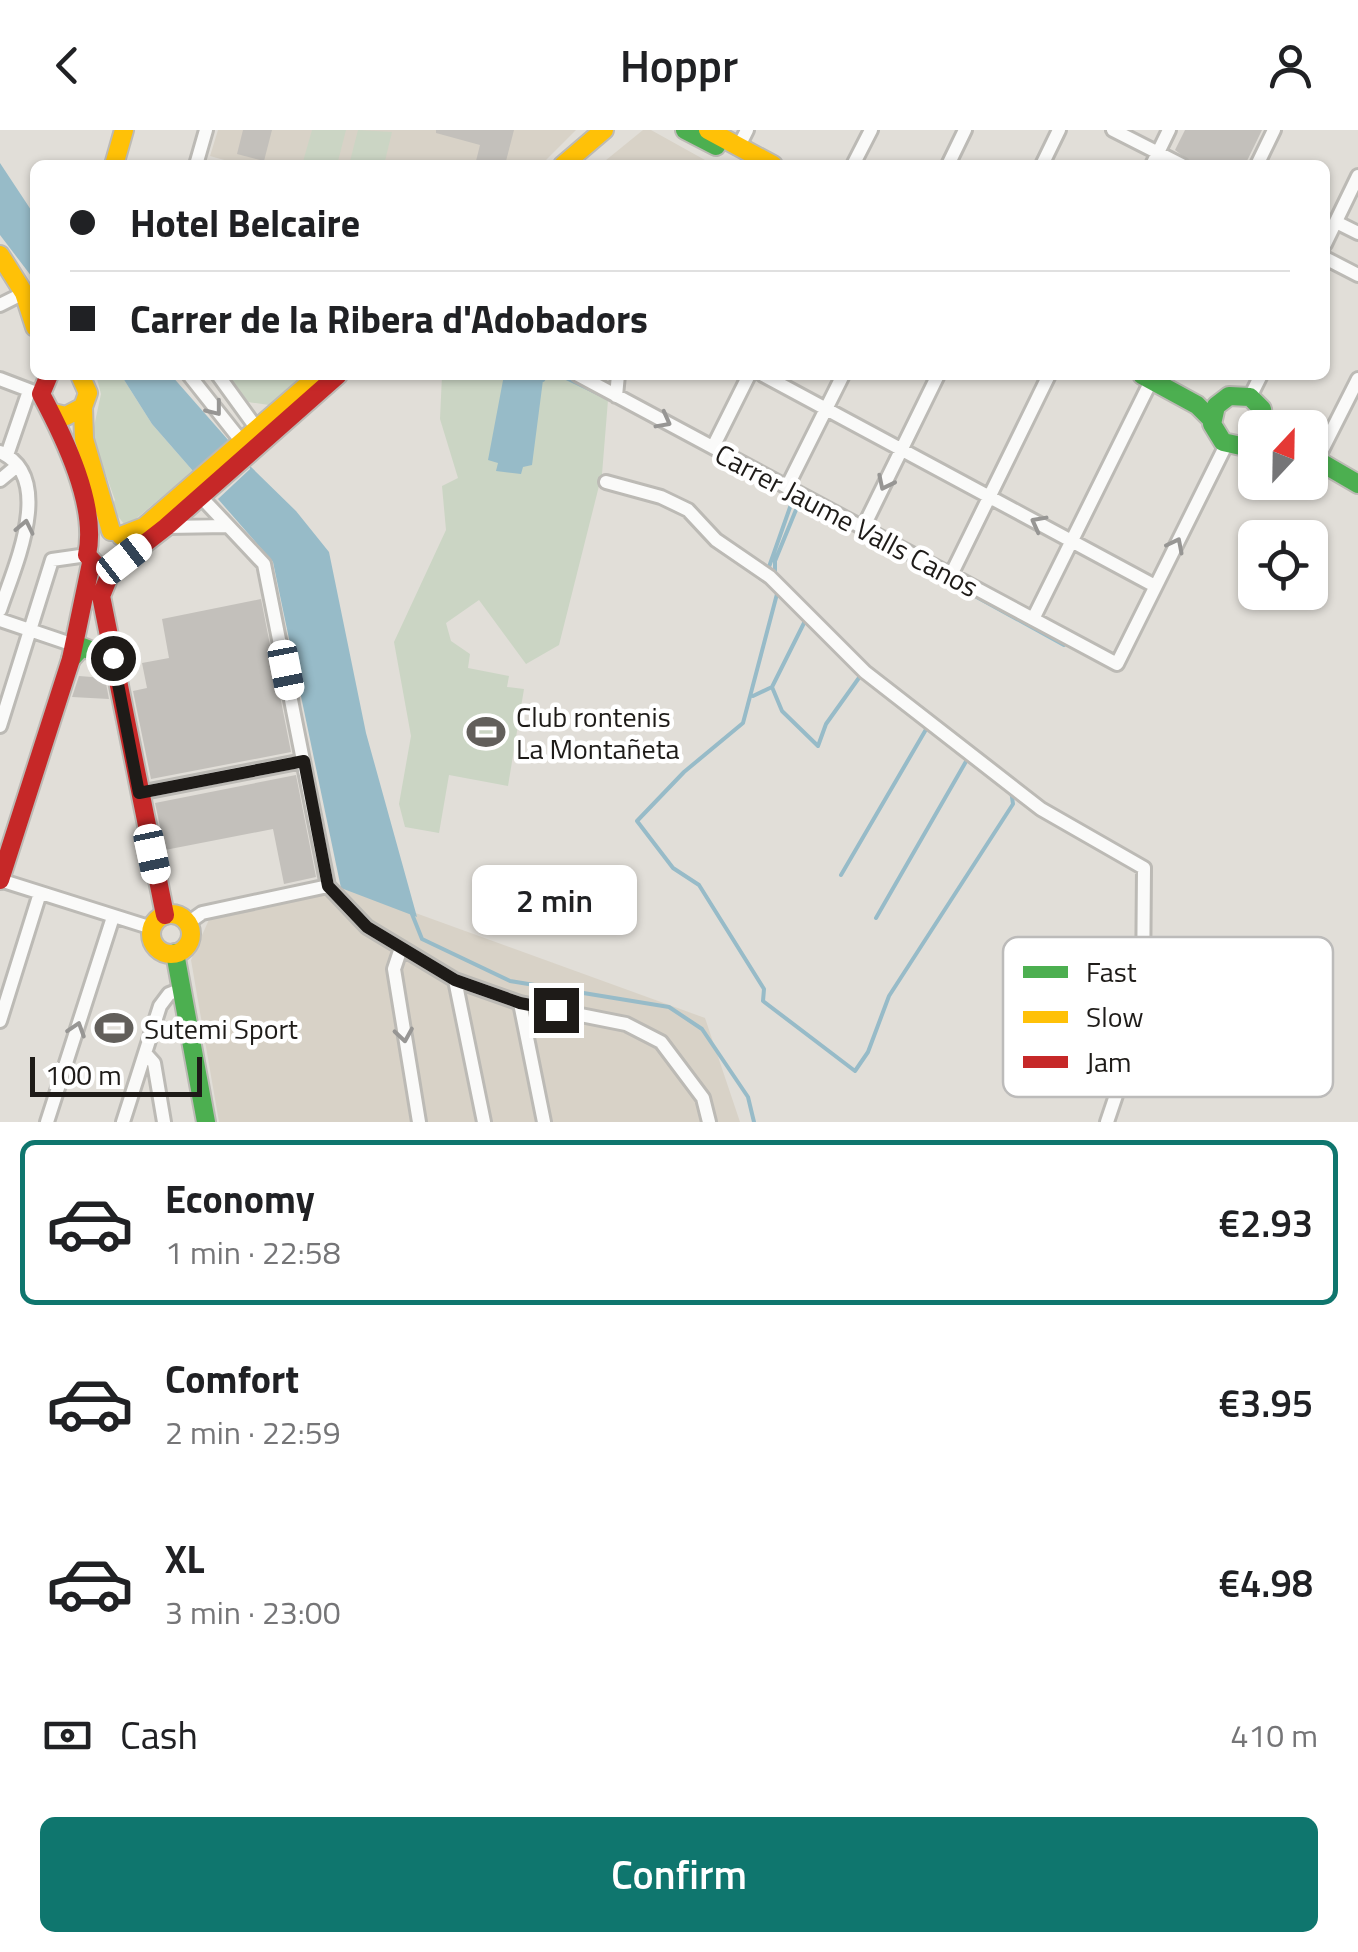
<!DOCTYPE html>
<html lang="en">
<head>
<meta charset="utf-8">
<style>
	body { margin:0; font-family:"Titillium Web",sans-serif; background:#f6f6f6; color:#202124; height:100vh; display:flex; flex-direction:column; font-size:38px; white-space:nowrap }
	* { box-sizing:border-box; margin:0 }
	p { font-size:32px; color:#757577 }
	.icon { flex:none; width:55px; height:55px; fill:none; stroke:currentColor; stroke-width:2; stroke-linecap:round; stroke-linejoin:round }
	.map { position:relative; height:992px; overflow:hidden }
	.side { display:flex; flex-direction:column; background:#fff; flex:1 }
	.side>* { flex:none }
	.top-card { position:absolute; left:30px; top:30px; width:1300px; height:220px; border-radius:15px; box-shadow:0 2px 8px #0004; display:grid; align-content:center; height:220px; padding:0 40px; background:#fff }
	.needle { width:65px; rotate:22deg }
	.tools { position:absolute; left:1238px; top:280px; display:grid; gap:20px }
	.tools a { display:grid; place-items:center; width:90px; height:90px; border-radius:15px; background:#fff; box-shadow:0 2px 8px #0004; font-size:50px }
	.scale { position:absolute; left:30px; bottom:25px; width:172px; box-sizing:border-box; padding-left:10px; border:5px solid #1e1b18; border-top:0; font-size:28px; line-height:35px; white-space:nowrap; color:#1e1b18; -webkit-text-stroke:8px #fff; paint-order:stroke }
	.end { position:absolute; width:45px; height:45px; margin:-22px; border:12px solid #1e1b18; background:#fff; box-shadow:0 0 0 5px #fff }
	.from { border-radius:50% }
	.bubble { position:absolute; height:70px; border-radius:15px; background:#fff; box-shadow:0 2px 8px #0004; font-size:32px; font-weight:600; line-height:70px; text-align:center }
	.car { position:absolute; width:30px; height:60px; margin:-30px -15px; border-radius:12px; box-shadow:0 0 8px 2px #0007; background:linear-gradient(#fff 24%,#345 0 40%,#fff 0 76%,#345 0 86%,#fff 0) }
	.top-card b { display:flex; align-items:center; gap:35px; height:95px; font-size:38px }
	.top-card b+b { border-top:2px solid #e0e0e0 }
	.top-card i { width:25px; height:25px; background:#202124 }
	ul { padding:18px 0 0; list-style:none }
	li { display:flex; align-items:center; gap:30px; height:165px; margin:0 20px 15px; padding:0 20px; border:5px solid transparent; border-radius:15px }
	li div { flex:1 }
	li b { display:block; font-size:38px }
	li em { font-style:normal; font-weight:600 }
	li.active { border-color:#0f766e }
	li>.icon { width:90px; height:90px; stroke-width:1.5 }
	.pay { display:flex; align-items:center; gap:25px; height:110px; padding:0 40px; font-size:38px }
	.pay p { margin-inline-start:auto }
	.cta { display:flex; gap:20px; margin-top:auto; padding:20px 40px }
	.cta a { flex:1; height:115px; border-radius:15px; background:#0f766e; color:#fff; font-size:40px; font-weight:600; line-height:115px; text-align:center }
	header { display:flex; justify-content:space-between; align-items:center; height:130px; padding:0 40px; background:#fff; font-size:45px; font-weight:600 }
	.map>svg:first-child { display:block }
</style>
</head>
<body>
<header><svg class="icon" aria-label="back" viewBox="0 0 24 24"><path d="M15 5l-7 7 7 7"/></svg>Hoppr<svg class="icon" aria-label="person" viewBox="0 0 24 24"><circle cx="12" cy="8" r="4"/><path d="M4 21q1-7 8-7t8 7"/></svg></header>
<div class="map">
<svg width="1358" height="992" viewBox="0 0 1358 992">
	<rect width="100%" height="100%" fill="#e1ded8"/>
	<path fill="#d8d2c7" d="M218,0h358l-35,35h-299l-32,-9z
		M643,0h8l63,35h-114z
		M341,756l364,132 35,104h-521l-28,-162 20,-45z"/>
	<path fill="#cbd5c4" d="M312,0h34l-9,35h-35z
		M358,0l34,2 -8,33h-35z
		M96,245h25l31,49 41,47 -61,51 -8,2 -13,-17 4,-7 -23,-64 9,-42z
		M228,245h77l-36,30 -21,-3z
		M442,245h118l48,25 -6,74 -43,171 -33,19 -47,-64 -33,23 5,18 19,13 -2,14 41,8 -2,11 17,2 -16,97 -59,-11 -10,58 -34,-6 -6,-23 12,-68 -17,-94 52,-112 -4,-44 16,-8 -18,-59z"/>
	<path fill="#97bbc8" d="M0,33l35,53v65l-35,-46z
		M121,245h50l58,66 -36,30 -41,-47z
		M504,245l39,5 -11,85 -9,2 -2,7 -25,-3 2,-8 -10,-3z
		M249,335l47,46 33,41 37,181 51,184 -76,-29 -68,-326 -55,-63 32,-30z"/>
	<g fill="none" stroke-linecap="round" stroke-linejoin="round">
		<path stroke="#97bbc8" stroke-width="4" d="M560,245l60,29
			M543,250l3,-5
			M875,411l189,104
			M775,446v-15l25,-61
			M760,448l4,3 30,-85
			M776,460l34,36
			M777,464l-34,129 -59,49 -47,49 36,47 26,17 65,104 -1,12 92,70 13,-19 21,-56 124,-192 -2,-14
			M772,557l10,24 36,35 8,-22 35,-49
			M753,566l19,-9 33,-66
			M841,745l87,-149
			M412,784l10,25 88,42 159,26 33,22 46,68 6,25
			M876,788l92,-160"/>
	</g>
	<path fill="#c3c0bb" d="M243,0h29l-8,31 -27,-7z
		M436,0h78l-9,35h-30l5,-20 -44,-12z
		M1185,0h77l-17,35 -53,-2 -17,-13z
		M261,469l30,153 -140,27 -18,-88 14,-3 -5,-25 27,-5 -7,-39z
		M79,546l26,2 4,21 -37,-2z
		M296,645l20,102 -32,7 -11,-55 -108,21 -10,-47z"/>
	<g fill="none" stroke-linecap="round" stroke-linejoin="round">
		<g stroke="#bcbab5" stroke-width="18">
			<path id="street" d="M1113,0l69,35
				M739,16l8,-16
				M196,35l10,-35
				M853,35l18,-35
				M948,35l17,-35
				M1042,35l17,-35
				M1152,35l17,-35
				M1257,35l17,-35
				M1336,92l22,11
				M1325,114l33,-68
				M1325,128l33,17
				M0,175l24,-12
				M189,245l53,67
				M218,245l39,54
				M578,245l539,289 109,-219
				M763,245l392,211
				M0,249l34,13
				M616,266l2,-21
				M1250,267l11,-22
				M713,317l36,-72
				M0,322c57,25 13,118 0,158
				M7,325l22,-64
				M1317,330l41,-81
				M0,350l17,-14
				M606,352l55,15 27,13 28,30 54,37 95,95 176,137 103,59 -1,122 -6,43 -30,89
				M787,357l56,-112
				M201,367l63,67 64,322 39,41 88,53 65,23 106,21 35,18 42,56 6,24
				M166,397l62,-1
				M863,398l75,-153
				M951,445l98,-200
				M1033,489l121,-244
				M0,490l71,24
				M0,596l52,-166 35,-5
				M139,663l164,-32
				M0,750l152,48
				M188,793l14,-10 126,-27
				M401,818l-7,21 25,153
				M455,850l29,142
				M520,873l24,119
				M0,891l40,-128
				M145,923l9,10 10,59
				M47,992l66,-205
				M123,992l37,-116 9,-12 13,-5"/>
		</g>
		<g stroke="#bcbab5" stroke-width="22">
			<path id="fast" d="M685,0l31,16
				M1142,245l55,30 14,14
				M1255,311l-14,5 -18,-4 -11,-18 4,-18 13,-10 21,1 12,12 2,19
				M1310,326l48,28
				M71,529l11,-12 31,12
				M175,823l31,169"/>
		</g>
		<g stroke="#bcbab5" stroke-width="22">
			<path id="slow" d="M708,0l65,35
				M114,35l10,-35
				M563,35l41,-35
				M0,125l24,38 11,34
				M83,277l1,32 27,92
				M53,283l13,3 17,-9 5,-14 -8,-18
				M121,406l23,-9 175,-152
				M151 804a20 20 0 1 1 40 0a20 20 0 1 1-40 0Z"/>
		</g>
		<g stroke="#bcbab5" stroke-width="22">
			<path id="jam" d="M49,245l-8,19c23,43 57,112 46,161l10,11
				M0,750l71,-221 20,-96
				M165,785l-64,-319 11,-27 54,-42 172,-152"/>
		</g>
		<use href="#street" stroke="#fafaf9" stroke-width="12"/>
		<use href="#fast" stroke="#4caf50" stroke-width="18"/>
		<use href="#slow" stroke="#ffc107" stroke-width="18"/>
		<use href="#jam" stroke="#c62828" stroke-width="18"/>
	</g>
	<defs><path id="oneway-chevron" d="M-2-3.5L2.5 0L-2 3.5" fill="none" stroke-width="1.6" stroke-linecap="round" stroke-linejoin="round" transform="scale(2.5)"/></defs>
	<g stroke="#979694">
		<use href="#oneway-chevron" transform="translate(215 279) rotate(52)"/>
		<use href="#oneway-chevron" transform="translate(664 291) rotate(28)"/>
		<use href="#oneway-chevron" transform="translate(885 353) rotate(116)"/>
		<use href="#oneway-chevron" transform="translate(1038 393) rotate(-152)"/>
		<use href="#oneway-chevron" transform="translate(25 397) rotate(-78)"/>
		<use href="#oneway-chevron" transform="translate(1176 415) rotate(-63)"/>
		<use href="#oneway-chevron" transform="translate(77 899) rotate(-72)"/>
		<use href="#oneway-chevron" transform="translate(404 905) rotate(81)"/>
	</g>
	<g fill="none" stroke-linecap="round" stroke-linejoin="round">
		<path stroke="#1e1b18" stroke-width="12" d="M113,528l26,135 165,-32 24,125 39,41 88,53 65,23 36,7"/>
	</g>
	<defs>
		<g id="stadium-bare" transform="scale(3)"><path d="M0-5a6.5 5 0 1 0 0 10a6.5 5 0 1 0 0-10ZM-3.5-1.8h7v3.6h-7Z" fill="#625f5b" stroke="#fff" stroke-width="2.5" paint-order="stroke"/></g>
	</defs>
	<g fill-rule="evenodd">
		<use href="#stadium-bare" x="486" y="602"/>
		<use href="#stadium-bare" x="114" y="898"/>
	</g>
	<g text-anchor="middle" dominant-baseline="central" stroke-width="9" stroke-linejoin="round" paint-order="stroke">
		<g font-size="28" fill="#1e1b18" stroke="#fff">
			<text transform="translate(847 390) rotate(28)">Carrer Jaume Valls Canos</text>
		</g>
		<g font-size="28" fill="#1e1b18" stroke="#fff" text-anchor="start">
			<text x="516" y="586">Club rontenis<tspan x="516" dy="32">La Montañeta</tspan></text>
			<text x="144" y="898">Sutemi Sport</text>
		</g>
	</g>
	<rect x="1003" y="807" width="330" height="160" rx="15" fill="#fff" stroke="#bcbbba" stroke-width="2.5"/>
	<rect x="1023" y="836" width="45" height="12" fill="#4caf50"/>
	<rect x="1023" y="881" width="45" height="12" fill="#ffc107"/>
	<rect x="1023" y="926" width="45" height="12" fill="#c62828"/>
	<g font-size="28" fill="#1e1b18">
		<text x="1086" y="852">Fast</text>
		<text x="1086" y="897">Slow</text>
		<text x="1086" y="942">Jam</text>
	</g>
</svg>
<div class="tools">
<a><svg class="needle" viewBox="-14 -14 28 28"><path d="M0-13l5 13h-10z" fill="#e53935"/><path d="M0 13l5-13h-10z" fill="#757577"/></svg></a>
<a><svg class="icon" aria-label="locate" viewBox="0 0 24 24"><circle cx="12" cy="12" r="6"/><path d="M12 2v4M12 18v4M2 12h4M18 12h4"/></svg></a>
</div>
<div class="scale">100 m</div>
<i class="end from" style="left:113px;top:528px"></i>
<i class="end" style="left:556px;top:880px"></i>
<div class="bubble" style="left:472px;top:735px;width:165px">2 min</div>
<i class="car" style="left:124px;top:429px;rotate:52deg"></i>
<i class="car" style="left:286px;top:540px;rotate:169deg"></i>
<i class="car" style="left:152px;top:724px;rotate:168deg"></i>
<div class="top-card">
<b><i class="from"></i>Hotel Belcaire</b>
<b><i></i>Carrer de la Ribera d'Adobadors</b>
</div>
</div>
<section class="side">
<ul>
<li class="active"><svg class="icon" aria-label="car" viewBox="0 0 24 24"><path d="M5 17H2v-5l4-1 3-4h7l3 4 3 1v5h-3M9 17h6M6 11h13"/><circle cx="7" cy="17" r="2"/><circle cx="17" cy="17" r="2"/></svg><div><b>Economy</b><p>1 min · 22:58</p></div><em>€2.93</em></li>
<li><svg class="icon" aria-label="car" viewBox="0 0 24 24"><path d="M5 17H2v-5l4-1 3-4h7l3 4 3 1v5h-3M9 17h6M6 11h13"/><circle cx="7" cy="17" r="2"/><circle cx="17" cy="17" r="2"/></svg><div><b>Comfort</b><p>2 min · 22:59</p></div><em>€3.95</em></li>
<li><svg class="icon" aria-label="car" viewBox="0 0 24 24"><path d="M5 17H2v-5l4-1 3-4h7l3 4 3 1v5h-3M9 17h6M6 11h13"/><circle cx="7" cy="17" r="2"/><circle cx="17" cy="17" r="2"/></svg><div><b>XL</b><p>3 min · 23:00</p></div><em>€4.98</em></li>
</ul>
<div class="pay"><svg class="icon" aria-label="cash" viewBox="0 0 24 24"><path d="M3 7h18v10H3z"/><circle cx="12" cy="12" r="2"/></svg>Cash<p>410 m</p></div>
<div class="cta"><a>Confirm</a></div>
</section>
</body>
</html>
